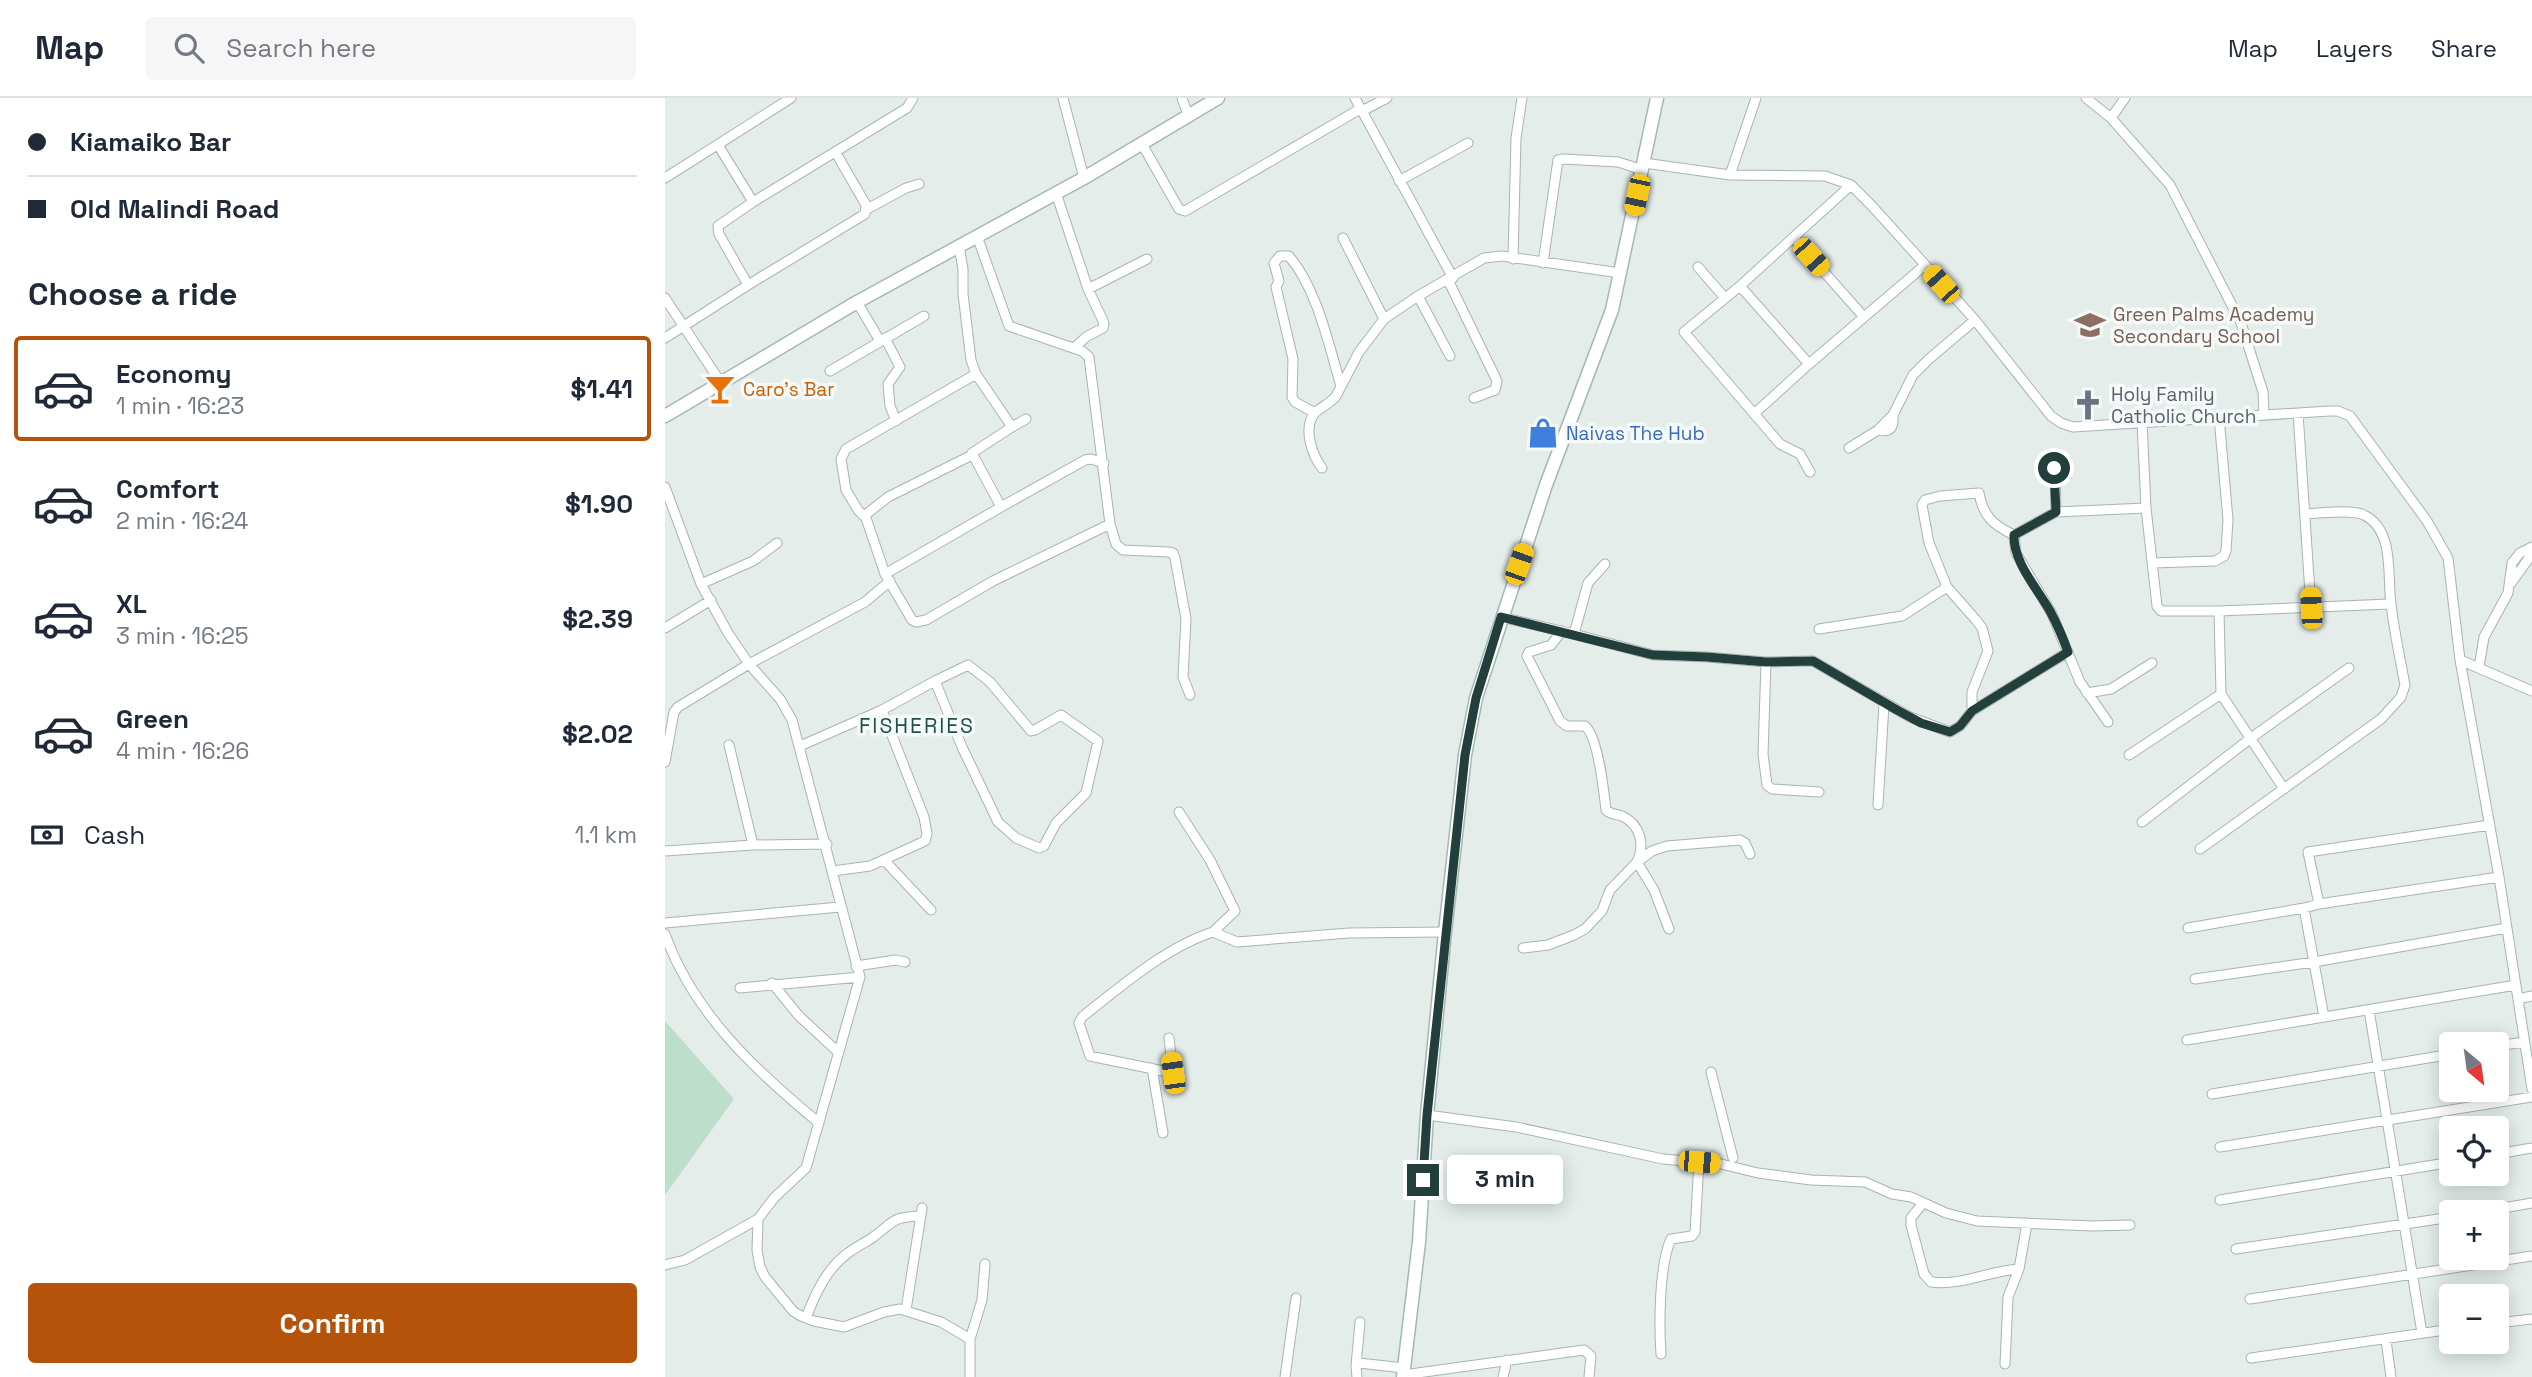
<!DOCTYPE html>
<html lang="en">
<head>
<meta charset="utf-8">
<style>
	body { margin:0; font-family:"Space Grotesk",sans-serif; background:#f6f6f7; color:#1f2937; height:100vh; display:flex; flex-direction:column; font-size:26px; white-space:nowrap }
	* { box-sizing:border-box; margin:0 }
	p { font-size:23px; color:#747a83 }
	.icon { flex:none; width:38px; height:38px; fill:none; stroke:currentColor; stroke-width:2; stroke-linecap:round; stroke-linejoin:round }
	.map { position:relative; flex:1; overflow:hidden }
	.drawer { display:flex; flex-direction:column; background:#fff; width:665px }
	.drawer>* { flex:none }
	.banner { display:grid; align-content:center; height:154px; padding:0 28px; background:#fff }
	.needle { width:46px; rotate:151deg }
	.tools { position:absolute; left:1774px; top:934px; display:grid; gap:14px }
	.tools a { display:grid; place-items:center; width:70px; height:70px; border-radius:7px; background:#fff; box-shadow:0 4px 18px #0003; font-size:35px }
	.end { position:absolute; width:32px; height:32px; margin:-16px; border:9px solid #233f3b; background:#fff; box-shadow:0 0 0 4px #fff }
	.from { border-radius:50% }
	.bubble { position:absolute; height:49px; border-radius:7px; background:#fff; box-shadow:0 4px 18px #0003; font-size:23px; font-weight:700; line-height:49px; text-align:center }
	.car { position:absolute; width:21px; height:42px; margin:-21px -10px; border-radius:9px; box-shadow:0 0 5px 2px #0007; background:linear-gradient(#f5c518 24%,#345 0 40%,#f5c518 0 76%,#345 0 86%,#f5c518 0) }
	.banner b { display:flex; align-items:center; gap:24px; height:66px; font-size:26px }
	.banner b+b { border-top:2px solid #e0e1e3 }
	.banner i { width:18px; height:18px; background:#1f2937 }
	ul { padding:0; list-style:none }
	li { display:flex; align-items:center; gap:21px; height:105px; margin:0 14px 10px; padding:0 14px; border:4px solid transparent; border-radius:7px }
	li div { flex:1 }
	li b { display:block; font-size:26px }
	li em { font-style:normal; font-weight:700 }
	li.current { border-color:#b45309 }
	li>.icon { width:63px; height:63px; stroke-width:1.5 }
	h2 { padding:0 28px; font-size:32px; line-height:84px }
	.pay { display:flex; align-items:center; gap:18px; height:77px; padding:0 28px; font-size:26px }
	.pay p { margin-inline-start:auto }
	.primary-button { display:flex; gap:14px; margin-top:auto; padding:14px 28px }
	.primary-button a { flex:1; height:80px; border-radius:7px; background:#b45309; color:#fff; font-size:28px; font-weight:700; line-height:80px; text-align:center }
	header { display:flex; align-items:center; gap:42px; box-sizing:border-box; height:98px; padding:0 35px; background:#fff; border-bottom:2px solid #e0e1e3 }
	header strong { font-size:33px }
	nav { display:flex; gap:38px; margin-inline-start:auto; font-size:24px }
	.search { width:490px; height:63px; background:#f6f6f7; display:flex; align-items:center; gap:18px; box-sizing:border-box; padding:0 24px; border-radius:7px; color:#747a83; font-size:26px }
	main { display:flex; flex:1; min-height:0 }
	.map>svg:first-child { display:block }
</style>
</head>
<body>
<header>
<strong>Map</strong>
<div class="search"><svg class="icon" aria-label="search" viewBox="0 0 24 24"><circle cx="10" cy="10" r="6"/><path d="M15 15l6 6"/></svg>Search here</div>
<nav><a>Map</a><a>Layers</a><a>Share</a></nav>
</header>
<main>
<section class="drawer">
<div class="banner">
<b><i class="from"></i>Kiamaiko Bar</b>
<b><i></i>Old Malindi Road</b>
</div>
<h2>Choose a ride</h2>
<ul>
<li class="current"><svg class="icon" aria-label="car" viewBox="0 0 24 24"><path d="M5 17H2v-5l4-1 3-4h7l3 4 3 1v5h-3M9 17h6M6 11h13"/><circle cx="7" cy="17" r="2"/><circle cx="17" cy="17" r="2"/></svg><div><b>Economy</b><p>1 min · 16:23</p></div><em>$1.41</em></li>
<li><svg class="icon" aria-label="car" viewBox="0 0 24 24"><path d="M5 17H2v-5l4-1 3-4h7l3 4 3 1v5h-3M9 17h6M6 11h13"/><circle cx="7" cy="17" r="2"/><circle cx="17" cy="17" r="2"/></svg><div><b>Comfort</b><p>2 min · 16:24</p></div><em>$1.90</em></li>
<li><svg class="icon" aria-label="car" viewBox="0 0 24 24"><path d="M5 17H2v-5l4-1 3-4h7l3 4 3 1v5h-3M9 17h6M6 11h13"/><circle cx="7" cy="17" r="2"/><circle cx="17" cy="17" r="2"/></svg><div><b>XL</b><p>3 min · 16:25</p></div><em>$2.39</em></li>
<li><svg class="icon" aria-label="car" viewBox="0 0 24 24"><path d="M5 17H2v-5l4-1 3-4h7l3 4 3 1v5h-3M9 17h6M6 11h13"/><circle cx="7" cy="17" r="2"/><circle cx="17" cy="17" r="2"/></svg><div><b>Green</b><p>4 min · 16:26</p></div><em>$2.02</em></li>
</ul>
<div class="pay"><svg class="icon" aria-label="cash" viewBox="0 0 24 24"><path d="M3 7h18v10H3z"/><circle cx="12" cy="12" r="2"/></svg>Cash<p>1.1 km</p></div>
<div class="primary-button"><a>Confirm</a></div>
</section>
<div class="map">
<svg width="1867" height="1279" viewBox="0 0 1867 1279">
	<rect width="100%" height="100%" fill="#e4edea"/>
	<path fill="#bddeca" d="M0,923l69,78 -69,96z"/>
	<g fill="none" stroke-linecap="round" stroke-linejoin="round">
		<g stroke="#a6b5b2" stroke-width="11">
			<path id="minor" d="M398,0l21,80
				M517,0l6,17
				M690,0l98,180
				M1421,0l25,20 59,67 71,138 22,69 1,22
				M697,13l25,-13
				M1446,20l14,-20
				M477,46l37,65 6,2 175,-102
				M53,47l35,57
				M979,65l86,12 95,1 26,9 21,21 103,114 76,96 10,7 12,4 257,-16h8l12,5 77,105 21,37 12,102 39,217 33,212
				M1065,77l26,-77
				M0,80l126,-80
				M734,83l69,-38
				M391,95l32,96 16,34 -1,5 -17,9 -12,11
				M202,111l39,-21 13,-4
				M312,138l32,90 73,25 7,6 21,167 6,20 7,6 45,2 5,1 2,5 11,61 -3,58 7,18
				M678,140l41,81
				M1129,140l70,79
				M848,161l3,-121 6,-40
				M878,165l15,-103 5,-1 55,3 25,8
				M1033,169l27,31
				M783,182l49,101 -2,9 -21,8
				M83,187l-29,-51 -1,-8 35,-24 154,-94 6,-10
				M1075,188l69,78
				M423,191l59,-30
				M753,198l32,60
				M0,200l56,85
				M192,204l23,39
				M0,240l83,-53 117,-71 1,-9 -30,-52
				M220,240l15,29 -12,17 2,22 6,15
				M165,273l94,-55
				M311,276l-130,75 -5,10 5,31 12,20 8,8 19,56 27,46 4,2 10,-2 67,-39 117,-57
				M650,315l-20,-11 -3,-5 1,-38 -17,-72 3,-6 -5,-18 6,-7h9c29,35 39,87 52,130
				M1090,315l54,-49 115,-98
				M1633,315l13,195
				M1477,324l4,86 11,98 4,5h58l171,-7
				M347,329l14,-8
				M1213,332c13,3 16,-3 15,-15
				M1184,350l29,-18 15,-15 20,-40 16,-16 46,-39
				M1382,364l8,10 1,40
				M657,370c-10,-13 -19,-39 -8,-54 6,-7 16,-10 22,-18l23,-44 25,-33 34,-23 66,-38 18,-2 118,17
				M1145,374l-10,-18 -20,-10 -96,-112 56,-46 111,-101
				M0,389l36,97 27,49 21,31 31,35 12,21 68,257 -54,191 -32,30 -16,21 -73,41 -20,5
				M336,409l84,-47 6,-1 13,4
				M199,418l24,-19 84,-42
				M1349,437l2,18 36,61 28,68 28,40
				M1487,465l63,-2 9,-5 2,-5 2,-31 -9,-103
				M220,476l116,-67 -29,-54 40,-26 -36,-53 -5,-14 -8,-66v-25l-4,-23
				M1846,485l21,-29
				M36,486l52,-23 24,-18
				M1282,489l29,33 6,8 6,23 -16,41v19
				M1554,513l2,83 63,95
				M836,519l73,17 14,-51 17,-19
				M0,530l46,-28
				M1154,531l83,-13 45,-29 -18,-44 -7,-38 3,-5 15,-4 39,-3c4,23 14,32 35,42l42,-23 90,-4
				M897,533l-11,14 -22,7 -2,4 33,65 7,5h18c13,10 19,66 21,84 6,5 10,4 16,6 19,9 23,29 15,46l17,28 15,39
				M909,536l79,21 54,2 59,5 47,-1 97,56 40,15 10,-6 12,-15 96,-59
				M1795,562l72,31
				M1101,564l-3,92 4,31 5,4 47,3
				M303,567l22,17 41,49 4,-1 26,-15 37,26 -12,52 -30,30 -12,23 -5,2 -23,-10 -18,-16 -36,-75 -27,-66z
				M1814,569l5,-30 24,-44 4,-30 8,-10 12,-6
				M1422,595l24,-4 41,-26
				M217,612l53,-29
				M64,647l24,100
				M135,648l82,-36 42,107 3,17 -2,7 -55,25 -37,5
				M1464,657l92,-61
				M0,664l9,-50 4,-5 71,-43 116,-62 25,-21
				M1213,707l6,-101
				M514,714l31,48 25,51 -22,21
				M1477,724l109,-84 98,-70
				M1535,751l181,-130 20,-22 4,-12c-5,-27 -11,-54 -14,-81 -4,-28 4,-74 -27,-89 -11,-6 -45,-2 -59,-1
				M0,753l88,-6 74,-1
				M220,763l46,49
				M1654,806l-11,-52 182,-27
				M1639,810l20,109
				M0,825l175,-16
				M1523,830l116,-20 15,-4 180,-27
				M0,836c28,79 91,137 154,189
				M858,850l25,-3 26,-10 11,-6 17,-18 8,-21 27,-28 15,-11 15,-5 73,-6 5,3 5,11
				M191,868l40,-6 9,2
				M1530,881l119,-17 193,-34
				M107,885l27,33 39,36
				M75,890l120,-11
				M1853,901l14,-3
				M1704,912l53,323
				M504,940l4,35 -83,-17 -11,-33 3,-6c38,-30 84,-70 131,-85l24,10 112,-9 96,-1
				M1522,942l329,-55
				M1832,948l27,-4
				M487,970l11,65
				M1046,974l22,86
				M1547,996l240,-40
				M762,1017l89,12 147,32 58,5 37,9 53,7 54,2 27,12 19,3 35,16 31,8 115,5 38,-1
				M1555,1049l312,-50
				M1832,1056l35,-6
				M1555,1102l232,-38
				M1258,1105l-12,15v7l13,49 7,8c31,4 57,-11 88,-13
				M1810,1115l57,-10
				M93,1121l-1,31 3,17 5,10 28,34 8,5 13,5 30,6 40,-15 16,-3 41,13 29,17v38
				M1571,1151l216,-32
				M1585,1201l282,-43
				M241,1212l16,-102
				M141,1220c9,-24 21,-50 42,-65 8,-6 16,-10 24,-15 22,-16 19,-21 48,-22
				M1832,1225l35,-4
				M305,1241l12,-39 3,-36
				M1721,1242l5,37
				M996,1256c-2,-30 -2,-89 10,-115l21,-3 3,-4 4,-70
				M1586,1260l201,-29
				M1340,1266l3,-67 11,-28 8,-46
				M691,1268l4,-44
				M738,1277l181,-25 7,6 -2,21
				M620,1279l11,-79
				M692,1279l-1,-11 3,-3 45,5
				M838,1279l4,-17"/>
		</g>
		<g stroke="#a2b9b4" stroke-width="15">
			<path id="secondary" d="M0,318l192,-114 227,-124 134,-80
				M738,1279l16,-135 8,-127 18,-183 20,-177 11,-57 70,-213 66,-175 45,-212"/>
		</g>
		<use href="#minor" stroke="#fff" stroke-width="9"/>
		<use href="#secondary" stroke="#fff" stroke-width="12"/>
	</g>
	<g fill="none" stroke-linecap="round" stroke-linejoin="round">
		<path stroke="#233f3b" stroke-width="9" d="M758,1082l4,-65 38,-360 11,-57 25,-81 152,38 54,2 59,5 47,-1 84,49 24,13 29,9 10,-6 12,-15 96,-59c-5,-14 -11,-28 -18,-41 -13,-23 -37,-49 -36,-76l42,-23 -2,-44"/>
	</g>
	<defs>
		<g id="school-bare" transform="scale(2.415)"><path d="M0-5L7-2L0 1L-7-2ZM-4 1L0 2.5L4 1V4Q0 6-4 4Z" fill="#8d6e63" stroke="#f5faf8" stroke-width="2.5" paint-order="stroke"/></g>
		<g id="bar-bare" transform="scale(2.415)"><path d="M-6-5H6L.8 .8V4.5H3.5V6h-7V4.5H-.8V.8Z" fill="#e8710a" stroke="#f5faf8" stroke-width="2.5" paint-order="stroke"/></g>
		<g id="church-bare" transform="scale(2.415)"><path d="M-1.2-6h2.4v3.5h3.3v2.4h-3.3V6h-2.4V-.1h-3.3v-2.4h3.3Z" fill="#6b7280" stroke="#f5faf8" stroke-width="2.5" paint-order="stroke"/></g>
		<g id="shop-bare" transform="scale(2.415)"><path d="M-5-2.5h2.3a2.7 3.5 0 0 1 5.4 0H5L5.5 6h-11ZM-1.5-2.5h3a1.5 2.3 0 0 0-3 0Z" fill="#3f7fe0" stroke="#f5faf8" stroke-width="2.5" paint-order="stroke"/></g>
	</defs>
	<g fill-rule="evenodd">
		<use href="#school-bare" x="1425" y="227"/>
		<use href="#bar-bare" x="55" y="291"/>
		<use href="#church-bare" x="1423" y="307"/>
		<use href="#shop-bare" x="878" y="335"/>
	</g>
	<g text-anchor="middle" dominant-baseline="central" stroke-width="7" stroke-linejoin="round" paint-order="stroke">
		<g font-size="19" fill="#785e54" stroke="#f5faf8" text-anchor="start">
			<text x="1448" y="216">Green Palms Academy<tspan x="1448" dy="22">Secondary School</tspan></text>
		</g>
		<g font-size="19" fill="#c56008" stroke="#f5faf8" text-anchor="start">
			<text x="78" y="291">Caro's Bar</text>
		</g>
		<g font-size="19" fill="#5b616d" stroke="#f5faf8" text-anchor="start">
			<text x="1446" y="296">Holy Family<tspan x="1446" dy="22">Catholic Church</tspan></text>
		</g>
		<g font-size="19" fill="#366cbe" stroke="#f5faf8" text-anchor="start">
			<text x="901" y="335">Naivas The Hub</text>
		</g>
		<g font-size="21" letter-spacing="2" fill="#1f514b" stroke="#f5faf8">
			<text x="252" y="627">FISHERIES</text>
		</g>
	</g>
</svg>
<div class="tools">
<a><svg class="needle" viewBox="-14 -14 28 28"><path d="M0-13l5 13h-10z" fill="#e53935"/><path d="M0 13l5-13h-10z" fill="#747a83"/></svg></a>
<a><svg class="icon" aria-label="locate" viewBox="0 0 24 24"><circle cx="12" cy="12" r="6"/><path d="M12 2v4M12 18v4M2 12h4M18 12h4"/></svg></a>
<a>+</a>
<a>−</a>
</div>
<i class="end from" style="left:1389px;top:370px"></i>
<i class="end" style="left:758px;top:1082px"></i>
<div class="bubble" style="left:782px;top:1057px;width:116px">3 min</div>
<i class="car" style="left:972px;top:97px;rotate:192deg"></i>
<i class="car" style="left:1146px;top:159px;rotate:138deg"></i>
<i class="car" style="left:1276px;top:186px;rotate:318deg"></i>
<i class="car" style="left:854px;top:466px;rotate:19deg"></i>
<i class="car" style="left:1646px;top:510px;rotate:357deg"></i>
<i class="car" style="left:508px;top:975px;rotate:352deg"></i>
<i class="car" style="left:1034px;top:1064px;rotate:95deg"></i>
</div>
</main>
</body>
</html>
